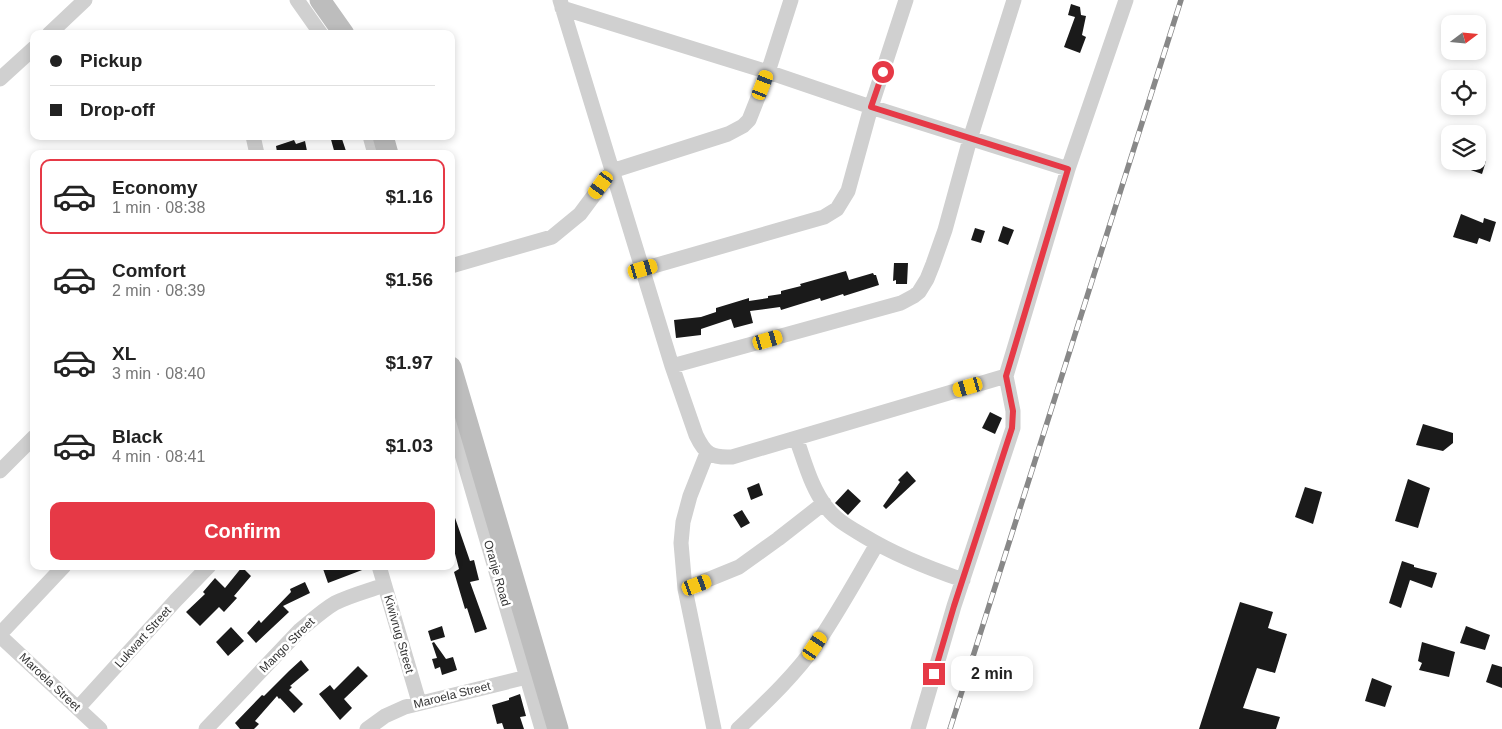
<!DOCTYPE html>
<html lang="en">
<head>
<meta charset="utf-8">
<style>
	body { margin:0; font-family:Arial,sans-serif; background:#f2f2f2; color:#222; height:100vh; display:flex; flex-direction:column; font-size:19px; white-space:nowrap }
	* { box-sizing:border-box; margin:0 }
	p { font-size:16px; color:#767676 }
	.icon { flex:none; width:28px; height:28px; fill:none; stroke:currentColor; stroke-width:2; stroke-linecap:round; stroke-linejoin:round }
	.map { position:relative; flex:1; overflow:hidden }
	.panel { position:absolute; left:30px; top:150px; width:425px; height:420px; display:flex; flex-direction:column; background:#fff; border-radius:10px; box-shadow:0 2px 8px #0003 }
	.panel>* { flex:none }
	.top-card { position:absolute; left:30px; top:30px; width:425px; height:110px; border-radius:10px; box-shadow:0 2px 8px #0003; display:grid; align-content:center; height:110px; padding:0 20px; background:#fff }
	.needle { width:32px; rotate:74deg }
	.controls { position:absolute; left:1441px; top:15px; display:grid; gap:10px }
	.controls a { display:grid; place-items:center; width:45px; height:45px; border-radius:10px; background:#fff; box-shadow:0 2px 8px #0003; font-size:25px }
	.end { position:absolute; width:22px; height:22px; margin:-11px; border:6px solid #e63946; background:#fff; box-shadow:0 0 0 2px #fff }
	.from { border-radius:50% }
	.bubble { position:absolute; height:35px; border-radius:10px; background:#fff; box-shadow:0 2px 8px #0003; font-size:16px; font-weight:600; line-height:35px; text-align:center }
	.car { position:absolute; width:15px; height:30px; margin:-15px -8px; border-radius:6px; box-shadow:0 0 4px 1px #0007; background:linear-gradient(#f5c518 24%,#345 0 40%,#f5c518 0 76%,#345 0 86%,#f5c518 0) }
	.top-card b { display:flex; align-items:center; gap:18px; height:48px; font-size:19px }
	.top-card b+b { border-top:1px solid #e0e0e0 }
	.top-card i { width:12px; height:12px; background:#222 }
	ul { padding:9px 0 0; list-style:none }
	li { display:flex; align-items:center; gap:15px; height:75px; margin:0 10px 8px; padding:0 10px; border:2px solid transparent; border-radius:10px }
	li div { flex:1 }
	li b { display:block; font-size:19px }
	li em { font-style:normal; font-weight:600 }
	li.selected { border-color:#e63946 }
	li>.icon { width:45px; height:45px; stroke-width:1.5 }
	.primary-button { display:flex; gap:10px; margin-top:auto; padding:10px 20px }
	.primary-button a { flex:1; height:58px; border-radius:10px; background:#e63946; color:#fff; font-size:20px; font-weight:600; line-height:58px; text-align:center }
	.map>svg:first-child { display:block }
</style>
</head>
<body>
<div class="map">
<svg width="1502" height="729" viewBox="0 0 1502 729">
	<rect width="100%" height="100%" fill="#fff"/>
	<path fill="#1a1a1a" d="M1071,4l9,3 1,8 5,1 -4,19 4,2 -6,16 -16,-6 11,-30 -7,-2z
		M330,136h11l6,18h-12z
		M294,140l2,4 9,-3 2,10 -6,3h-27l3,-2 -1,-6z
		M1452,161h34l-4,13 -31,-11z
		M1461,214l22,9 1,-5 12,4 -6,20 -11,-4 -2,6 -24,-7z
		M1003,226l11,4 -6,15 -10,-4z
		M975,228l10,3 -4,12 -10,-3z
		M894,263h14l-1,21h-11v-4l-3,1z
		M846,271l3,9 24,-7 1,2h2l3,10 -35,11 -1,-2 -22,7 -1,-3 -39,12 -1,-3 -30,4 3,12 -19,5 -3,-9 -30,10v6l-25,3 -2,-18 27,-3 15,-5v-4l33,-10v3l19,-3v-2l13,-2v-3l20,-5 -1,-2z
		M990,412l12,6 -7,16 -13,-6z
		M1423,424l30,9v10l-10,8 -27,-6z
		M907,471l9,10 -30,28 -3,-3 17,-24 -2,-2z
		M1408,479l22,9 -12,40 -23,-7z
		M759,483l4,12 -12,5 -4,-12z
		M1305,487l17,5 -9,32 -18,-7z
		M848,489l13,12 -13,14 -13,-12z
		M742,510l8,13 -9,5 -8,-13z
		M453,512l17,49 4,-1 5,20 -9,2 17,47 -12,4 -8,-25 -2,1 -11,-37 5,-3 -6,-23 -2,1v-34z
		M1402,561l12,4v2l23,6 -5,15 -22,-8 -9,28 -12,-5z
		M322,566h48v1l-42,16z
		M242,567l9,9 -17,20 3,2 -13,14 -5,-5 -19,19 -14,-14 19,-18 -2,-2 12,-14 10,10z
		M305,582l5,11 -27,13 6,6 -33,31 -9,-10 12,-13 2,3 30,-31 -1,-3z
		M1240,602l33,10 -5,16 19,6 -12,39 -18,-5 -14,40 37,9 -4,12h-77z
		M442,626l3,11 -14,4 -3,-10z
		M1466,626l24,9 -5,15 -25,-7z
		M231,627l13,14 -16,15 -12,-14z
		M434,642l12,17 7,-2 4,13 -15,5 -2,-8 -5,2 -3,-10 5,-1 -5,-15z
		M1422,642l33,10 -6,25 -30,-7 3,-7 -4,-2z
		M301,660l8,10 -19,16 2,1 -3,3 14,14 -9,9 -14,-15 -1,1 -2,-3 -22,25 4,3 -5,5h-14l-5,-6 27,-28 2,1 25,-25z
		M1492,664l10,3v21l-16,-6z
		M358,666l10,10 -24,23 8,9 -12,12 -21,-26 11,-9 4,5z
		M1372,678l20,8 -7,21 -20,-6z
		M520,694l6,22 -6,1 4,12h-20l-2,-6 -5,1 -5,-19 17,-5v-2z"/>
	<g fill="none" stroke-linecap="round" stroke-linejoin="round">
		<path stroke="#d0d0d0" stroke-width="15" d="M297,0l24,34
			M560,0l112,366 24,69c9,19 15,23 36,22l274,-81 62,-207 58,-169
			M562,8l206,64 103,35 197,62
			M49,34l36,-34
			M0,79l34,-31
			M253,136l4,18
			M370,136l5,18
			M451,266l101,-29 28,-23 32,-43 116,-37 15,-8 6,-6 19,-48 23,-72
			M643,269l181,-52 13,-8 11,-18 23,-84 35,-107
			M672,366l229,-63 13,-7 5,-4 8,-13 6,-15 12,-34 25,-91 44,-139
			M451,417l91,312
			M796,438c9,24 15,50 31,70 10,13 24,20 37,28 31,19 64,32 99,44
			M707,453l-17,43 -7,26 -2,21 4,46 29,140
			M0,471l34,-34
			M379,566l40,136
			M685,589l54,-22 39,-28 46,-36
			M0,634l64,-68
			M0,636l100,93
			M78,708l98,-108 33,-34
			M206,729l94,-99c11,-9 23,-20 35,-27 16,-8 33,-12 49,-18
			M367,729l18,-13 20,-9 130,-32
			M738,729c27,-26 56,-53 78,-84 22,-32 41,-67 61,-101
			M918,729l36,-123 59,-178v-17l-7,-35"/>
		<path stroke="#bdbdbd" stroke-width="21" d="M320,0l24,34
			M383,136l5,18
			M451,367l107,362"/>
		<g stroke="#888" stroke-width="5.5">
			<path id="rail" d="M950,729l231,-729"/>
		</g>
		<use href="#rail" stroke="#fff" stroke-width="4" stroke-dasharray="11" stroke-linecap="butt"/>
	</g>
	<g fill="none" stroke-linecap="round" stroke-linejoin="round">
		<path stroke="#e63946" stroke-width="6" d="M883,72l-12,35 197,62 -62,207 7,35 -1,17 -58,178 -20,68"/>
	</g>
	<g text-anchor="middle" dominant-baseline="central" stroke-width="5" stroke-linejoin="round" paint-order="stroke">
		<g font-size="12" fill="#333" stroke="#fff">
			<text transform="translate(497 573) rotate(74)">Oranje Road</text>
			<text transform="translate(399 634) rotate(74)">Kiwivrug Street</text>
			<text transform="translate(143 637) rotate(-48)">Lukwart Street</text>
			<text transform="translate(287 645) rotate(-45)">Mango Street</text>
			<text transform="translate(50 682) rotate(43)">Maroela Street</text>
			<text transform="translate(452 695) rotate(-14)">Maroela Street</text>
		</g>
	</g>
</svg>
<div class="controls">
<a><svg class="needle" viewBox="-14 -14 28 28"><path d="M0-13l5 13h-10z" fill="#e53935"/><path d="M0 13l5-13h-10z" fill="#767676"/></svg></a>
<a><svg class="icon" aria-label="locate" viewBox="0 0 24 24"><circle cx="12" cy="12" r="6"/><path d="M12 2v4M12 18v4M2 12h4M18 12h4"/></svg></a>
<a><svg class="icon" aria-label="layers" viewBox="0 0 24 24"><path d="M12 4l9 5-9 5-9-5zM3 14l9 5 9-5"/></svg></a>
</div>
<i class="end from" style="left:883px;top:72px"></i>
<i class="end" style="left:934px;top:674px"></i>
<div class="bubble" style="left:951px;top:656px;width:82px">2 min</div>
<i class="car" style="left:763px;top:85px;rotate:21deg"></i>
<i class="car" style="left:601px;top:185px;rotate:216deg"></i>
<i class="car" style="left:643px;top:269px;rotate:74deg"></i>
<i class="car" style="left:768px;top:340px;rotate:74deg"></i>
<i class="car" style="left:968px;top:387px;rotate:254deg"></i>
<i class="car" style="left:697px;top:585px;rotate:70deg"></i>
<i class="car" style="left:815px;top:646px;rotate:34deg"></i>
<div class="top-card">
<b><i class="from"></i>Pickup</b>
<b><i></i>Drop-off</b>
</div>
<section class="panel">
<ul>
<li class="selected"><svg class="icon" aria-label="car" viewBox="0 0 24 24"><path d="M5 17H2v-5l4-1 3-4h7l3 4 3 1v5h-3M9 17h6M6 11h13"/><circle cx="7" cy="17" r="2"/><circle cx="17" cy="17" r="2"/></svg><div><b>Economy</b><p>1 min · 08:38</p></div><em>$1.16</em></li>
<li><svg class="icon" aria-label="car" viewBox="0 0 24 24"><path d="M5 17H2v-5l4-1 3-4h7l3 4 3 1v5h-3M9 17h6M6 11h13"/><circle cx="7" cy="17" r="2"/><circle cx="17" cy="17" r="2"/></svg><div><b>Comfort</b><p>2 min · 08:39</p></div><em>$1.56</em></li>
<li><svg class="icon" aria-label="car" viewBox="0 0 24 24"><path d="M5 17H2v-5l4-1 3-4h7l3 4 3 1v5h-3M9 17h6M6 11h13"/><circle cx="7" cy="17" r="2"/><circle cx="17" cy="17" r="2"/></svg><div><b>XL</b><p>3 min · 08:40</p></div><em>$1.97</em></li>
<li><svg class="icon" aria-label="car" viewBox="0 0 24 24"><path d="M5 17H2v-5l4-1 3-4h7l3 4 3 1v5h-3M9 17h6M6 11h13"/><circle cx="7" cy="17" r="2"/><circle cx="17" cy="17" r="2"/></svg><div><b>Black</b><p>4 min · 08:41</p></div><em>$1.03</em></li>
</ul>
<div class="primary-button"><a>Confirm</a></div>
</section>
</div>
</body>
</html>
